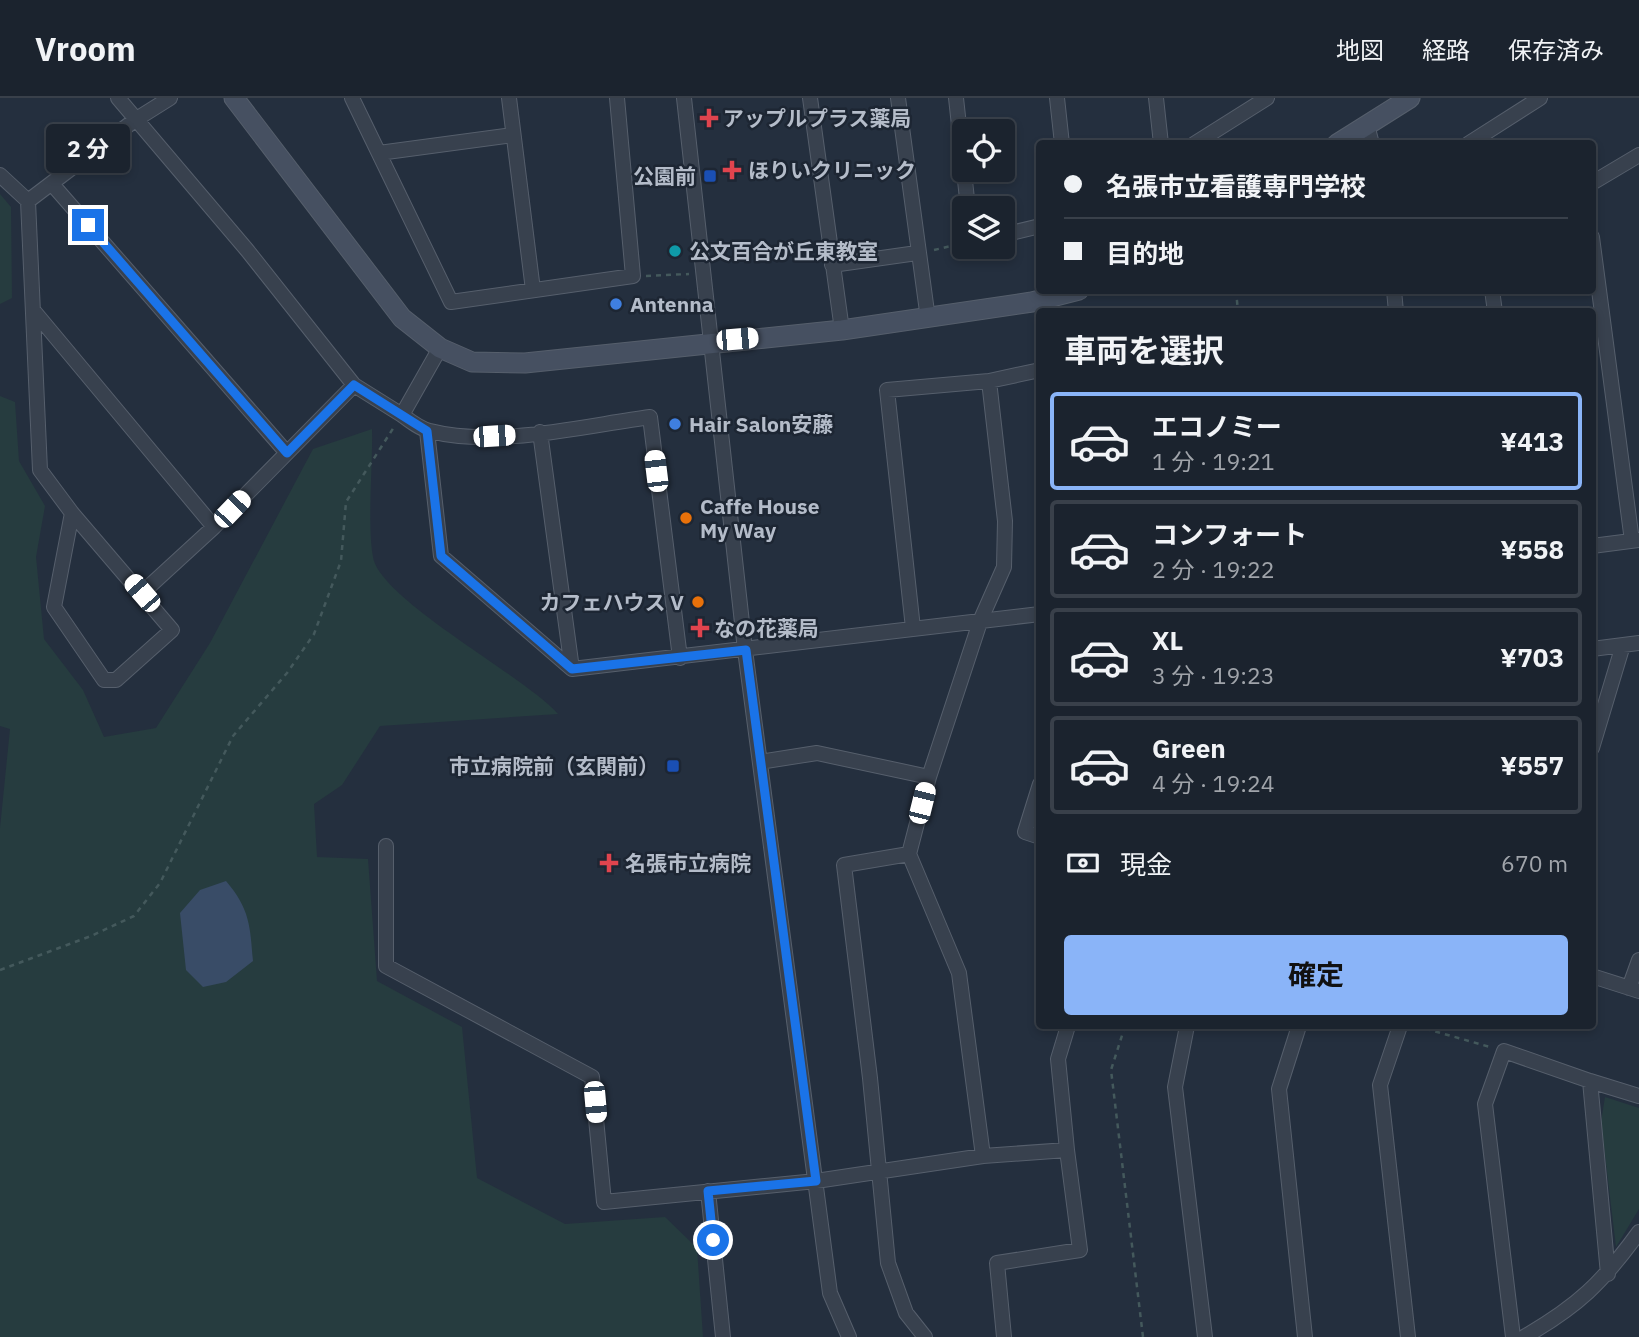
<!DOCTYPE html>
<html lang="ja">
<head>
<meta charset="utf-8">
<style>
	body { margin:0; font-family:"IBM Plex Sans","Noto Sans JP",sans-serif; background:#242b36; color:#f1f3f6; height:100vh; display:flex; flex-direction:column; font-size:26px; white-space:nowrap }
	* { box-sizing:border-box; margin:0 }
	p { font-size:23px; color:#a0a4aa }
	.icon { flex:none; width:38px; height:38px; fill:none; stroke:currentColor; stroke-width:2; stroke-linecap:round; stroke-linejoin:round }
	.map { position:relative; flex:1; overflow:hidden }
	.panel { position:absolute; left:1036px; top:210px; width:560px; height:721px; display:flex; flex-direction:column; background:#1b232e; border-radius:7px; box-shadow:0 4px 10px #0003,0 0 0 2px #39404a }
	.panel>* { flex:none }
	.top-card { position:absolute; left:1036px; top:42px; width:560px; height:154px; border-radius:7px; box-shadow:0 4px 10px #0003,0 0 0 2px #39404a; display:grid; align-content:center; height:154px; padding:0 28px; background:#1b232e }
	.tools { position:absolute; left:952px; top:21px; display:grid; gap:14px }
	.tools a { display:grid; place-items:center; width:63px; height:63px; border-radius:7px; background:#1b232e; box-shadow:0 4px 10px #0003,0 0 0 2px #39404a; font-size:35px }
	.end { position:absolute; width:32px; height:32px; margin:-16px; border:9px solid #1a73e8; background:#fff; box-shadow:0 0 0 4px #fff }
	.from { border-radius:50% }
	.bubble { position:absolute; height:49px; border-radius:7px; background:#1b232e; box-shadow:0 4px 10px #0003,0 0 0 2px #39404a; font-size:23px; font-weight:700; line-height:49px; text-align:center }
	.car { position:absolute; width:21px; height:42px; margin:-21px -10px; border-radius:9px; box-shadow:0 0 5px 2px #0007; background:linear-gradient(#fff 24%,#345 0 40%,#fff 0 76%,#345 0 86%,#fff 0) }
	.top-card b { display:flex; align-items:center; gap:24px; height:66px; font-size:26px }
	.top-card b+b { border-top:2px solid #39404a }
	.top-card i { width:18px; height:18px; background:#f1f3f6 }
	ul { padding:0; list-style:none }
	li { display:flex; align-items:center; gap:21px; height:98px; margin:0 14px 10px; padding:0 14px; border:4px solid #39404a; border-radius:7px }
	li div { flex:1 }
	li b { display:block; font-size:26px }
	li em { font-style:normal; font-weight:700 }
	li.selected { border-color:#8ab4f8 }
	li>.icon { width:63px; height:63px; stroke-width:1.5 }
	h2 { padding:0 28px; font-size:32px; line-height:84px }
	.pay { display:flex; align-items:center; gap:18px; height:77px; padding:0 28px; font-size:26px }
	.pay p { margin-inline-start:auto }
	.action { display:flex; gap:14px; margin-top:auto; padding:14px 28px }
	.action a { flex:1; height:80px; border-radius:7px; background:#8ab4f8; color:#111; font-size:28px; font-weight:700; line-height:80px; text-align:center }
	header { display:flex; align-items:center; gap:42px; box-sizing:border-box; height:98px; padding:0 35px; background:#1b232e; border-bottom:2px solid #39404a }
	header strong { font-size:33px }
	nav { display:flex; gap:38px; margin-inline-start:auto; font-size:24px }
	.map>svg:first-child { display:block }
</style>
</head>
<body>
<header>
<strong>Vroom</strong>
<nav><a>地図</a><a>経路</a><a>保存済み</a></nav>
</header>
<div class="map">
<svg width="1639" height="1239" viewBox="0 0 1639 1239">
	<rect width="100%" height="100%" fill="#242f3e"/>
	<path fill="#263c3f" d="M0,96l11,13 1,91 -12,6z
		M0,298l15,6 4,59 26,45 -9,51 8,82 39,51 21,47 52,-9 54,-85 103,-194 59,-20c1,37 -5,93 1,128 7,43 152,119 185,157l-178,12 -38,59 -28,19 3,53 51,2 9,122 85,46 15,151 88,46 100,-7 32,31 6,89h-703v-509l10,-99 -10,-3z
		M1605,999l34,11v101l-23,38 -15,-125z"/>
	<path fill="#394c67" d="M226,783c24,28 24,45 27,80l-27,21 -23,5 -17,-17 -6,-57 20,-23z"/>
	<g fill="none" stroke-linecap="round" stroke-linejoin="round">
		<g stroke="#565f6c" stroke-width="16">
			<path id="street" d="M118,0l129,152 107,135 48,30
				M352,0l99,204 182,-26 -16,-178
				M509,0l24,192
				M684,0l61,552 85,643 19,44
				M810,0l32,232
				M898,0l30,221
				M956,0l12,110
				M1057,0l5,46
				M1156,0l5,46
				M1367,27l5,19
				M1194,46l73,-46
				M1468,46l72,-46
				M379,55l134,-18
				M0,77l28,26 12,269 32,43 100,117 -56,50h-12l-50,-73 18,-94
				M1592,85l47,-28
				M52,86l235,269
				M28,103l107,-81 35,-22
				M1003,137l37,-9
				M1592,139l40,304
				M832,167l85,-12
				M1394,192l2,22
				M1492,192l3,22
				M33,212l181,217
				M440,250l-38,67c8,6 18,14 28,16 66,17 153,-5 220,-14l30,241
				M427,333l14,125 131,113 468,-55
				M540,334l32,237
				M1592,448l47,-6
				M142,495l72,-66 140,-142
				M913,530l-26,-238 102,-9 51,-11
				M1592,551l47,-6
				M1592,650l31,-103
				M760,664l57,-9 112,24
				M1040,686l-15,48 15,5
				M386,748v120l206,111 12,125 212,-21 167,-25 84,-6 -9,-91 10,-33
				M909,756l-65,11 26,213 18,185 18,50 19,24
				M1592,878l47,15
				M1629,890l10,-28
				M1187,928l-12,61 30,250
				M1299,928l-20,63 26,248
				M1400,928l-20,59 28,252
				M983,1058l-24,-183 -50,-119 20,-77 52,-158 23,-52 1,-46 -16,-140
				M708,1093l15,146
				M1608,1176l-18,-193 49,15
				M1004,1239l-7,-74 83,-13 -13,-100
				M1513,1239l-28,-233 19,-53 86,30
				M1524,1239c54,-31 78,-54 115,-105"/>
		</g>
		<g stroke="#565f6c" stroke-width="21">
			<path id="secondary" d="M234,0l168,220 38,30 32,14 53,1 317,-33 190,-28 47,-12
				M1337,46l73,-46"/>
		</g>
		<path stroke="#44595c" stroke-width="2.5" stroke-dasharray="5 5" stroke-linecap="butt" d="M934,152l30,-7
			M646,178l43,-2
			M1236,192l2,22
			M0,872l91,-34 43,-20 26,-33 73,-147 54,-63 27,-39 27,-73 5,-59 48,-75
			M1125,928l-14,44 32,267
			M1416,928l74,21"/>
		<use href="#street" stroke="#38414e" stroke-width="14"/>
		<use href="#secondary" stroke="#465061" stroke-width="19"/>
	</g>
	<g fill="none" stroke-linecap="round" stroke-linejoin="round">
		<path stroke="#1a73e8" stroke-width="9" d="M88,127l199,228 67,-68 73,46 14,125 131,113 174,-19 70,531 -108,10 5,49"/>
	</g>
	<g fill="#e0444e" stroke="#1d2633" stroke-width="2.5">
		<path d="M705.5 9.5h7v7h7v7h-7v7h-7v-7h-7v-7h7z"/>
		<path d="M728.5 61.5h7v7h7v7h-7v7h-7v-7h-7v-7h7z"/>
		<path d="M696.5 519.5h7v7h7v7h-7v7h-7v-7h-7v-7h7z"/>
		<path d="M605.5 754.5h7v7h7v7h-7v7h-7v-7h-7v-7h7z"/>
	</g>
	<g fill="#1a4fb4" stroke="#1d2633" stroke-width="2.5">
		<rect x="703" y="71" width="14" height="14" rx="3.5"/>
		<rect x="666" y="661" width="14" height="14" rx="3.5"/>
	</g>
	<circle fill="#0f9aa8" stroke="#1d2633" stroke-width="2.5" cx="675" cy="153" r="7"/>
	<g fill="#3f7fe0" stroke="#1d2633" stroke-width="2.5">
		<circle cx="616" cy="206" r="7"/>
		<circle cx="675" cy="326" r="7"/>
	</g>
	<g fill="#e8710a" stroke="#1d2633" stroke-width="2.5">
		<circle cx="686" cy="420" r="7"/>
		<circle cx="698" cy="504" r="7"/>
	</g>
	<g text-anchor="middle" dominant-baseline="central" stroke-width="5" stroke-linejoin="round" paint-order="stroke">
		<g font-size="21" font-weight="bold" fill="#b4bcc9" stroke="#1d2633" text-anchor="start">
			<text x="723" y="20">アップルプラス薬局</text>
			<text x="748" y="72">ほりいクリニック</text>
			<text x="696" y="78" text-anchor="end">公園前</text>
			<text x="689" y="153">公文百合が丘東教室</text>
			<text x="630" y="206">Antenna</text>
			<text x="689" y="326">Hair Salon安藤</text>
			<text x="700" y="408">Caffe House<tspan x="700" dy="24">My Way</tspan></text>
			<text x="684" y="504" text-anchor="end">カフェハウス V</text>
			<text x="714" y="530">なの花薬局</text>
			<text x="659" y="668" text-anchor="end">市立病院前（玄関前）</text>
			<text x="625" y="765">名張市立病院</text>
		</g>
	</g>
</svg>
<div class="tools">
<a><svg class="icon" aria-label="locate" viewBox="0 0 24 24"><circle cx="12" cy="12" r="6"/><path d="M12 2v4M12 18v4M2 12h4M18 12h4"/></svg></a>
<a><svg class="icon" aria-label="layers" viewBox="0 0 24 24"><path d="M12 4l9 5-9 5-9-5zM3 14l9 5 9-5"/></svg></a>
</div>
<i class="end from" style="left:713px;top:1142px"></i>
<i class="end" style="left:88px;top:127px"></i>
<div class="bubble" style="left:46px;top:26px;width:84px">2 分</div>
<i class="car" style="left:737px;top:241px;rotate:85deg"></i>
<i class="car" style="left:494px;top:338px;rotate:86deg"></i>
<i class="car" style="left:656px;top:373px;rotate:353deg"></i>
<i class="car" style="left:232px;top:411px;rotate:44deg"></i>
<i class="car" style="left:142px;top:495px;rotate:319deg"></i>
<i class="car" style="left:922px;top:705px;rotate:14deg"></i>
<i class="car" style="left:595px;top:1004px;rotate:175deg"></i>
<div class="top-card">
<b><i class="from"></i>名張市立看護専門学校</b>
<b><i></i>目的地</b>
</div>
<section class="panel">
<h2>車両を選択</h2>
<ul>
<li class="selected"><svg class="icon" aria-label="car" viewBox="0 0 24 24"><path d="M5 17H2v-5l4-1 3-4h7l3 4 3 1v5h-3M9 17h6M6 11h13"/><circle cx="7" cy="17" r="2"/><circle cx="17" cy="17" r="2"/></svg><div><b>エコノミー</b><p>1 分 · 19:21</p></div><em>¥413</em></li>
<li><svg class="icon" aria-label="car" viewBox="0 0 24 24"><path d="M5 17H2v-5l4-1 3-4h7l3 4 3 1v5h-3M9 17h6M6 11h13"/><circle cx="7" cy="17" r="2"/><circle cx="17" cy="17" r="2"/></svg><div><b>コンフォート</b><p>2 分 · 19:22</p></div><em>¥558</em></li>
<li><svg class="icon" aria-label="car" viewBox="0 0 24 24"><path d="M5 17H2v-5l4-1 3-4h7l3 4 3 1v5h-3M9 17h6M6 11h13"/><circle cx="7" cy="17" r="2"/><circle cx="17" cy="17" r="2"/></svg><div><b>XL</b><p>3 分 · 19:23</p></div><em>¥703</em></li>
<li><svg class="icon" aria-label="car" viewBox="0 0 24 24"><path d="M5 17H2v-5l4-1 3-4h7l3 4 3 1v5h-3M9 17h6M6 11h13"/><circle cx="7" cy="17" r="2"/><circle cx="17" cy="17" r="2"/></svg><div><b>Green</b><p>4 分 · 19:24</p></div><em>¥557</em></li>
</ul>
<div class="pay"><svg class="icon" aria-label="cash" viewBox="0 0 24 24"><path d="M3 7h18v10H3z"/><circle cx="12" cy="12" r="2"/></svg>現金<p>670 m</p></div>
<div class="action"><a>確定</a></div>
</section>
</div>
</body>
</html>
